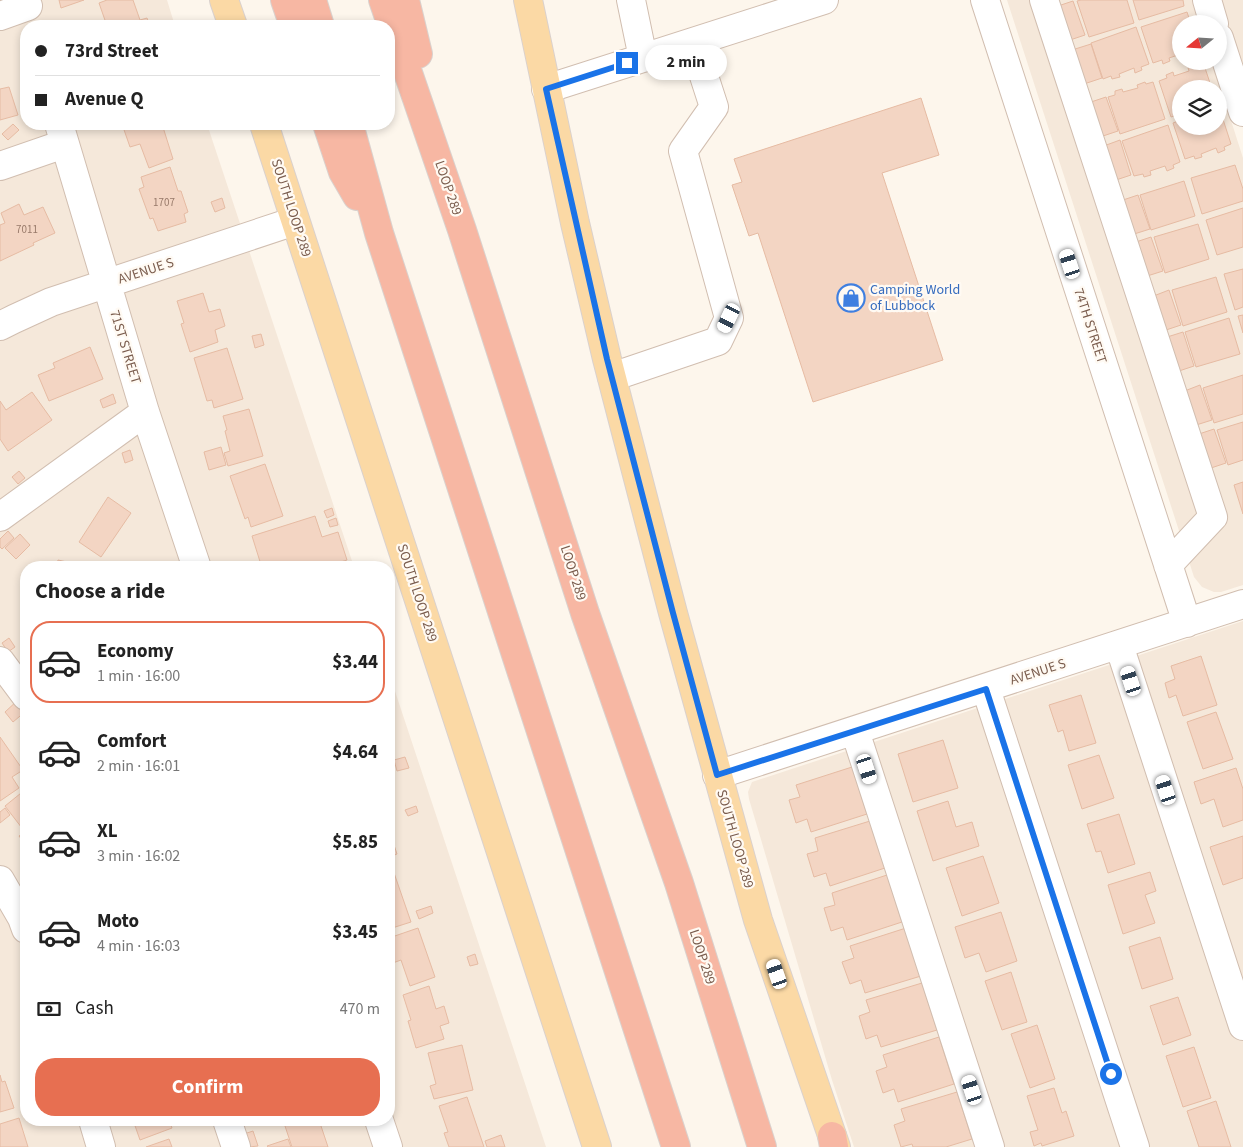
<!DOCTYPE html>
<html lang="en">
<head>
<meta charset="utf-8">
<style>
	body { margin:0; font-family:"Source Sans 3",sans-serif; background:#f6f6f6; color:#222; height:100vh; display:flex; flex-direction:column; font-size:19px; white-space:nowrap }
	* { box-sizing:border-box; margin:0 }
	p { font-size:16px; color:#767676 }
	.icon { flex:none; width:28px; height:28px; fill:none; stroke:currentColor; stroke-width:2; stroke-linecap:round; stroke-linejoin:round }
	.map { position:relative; flex:1; overflow:hidden }
	.drawer { position:absolute; left:20px; top:561px; width:375px; height:565px; display:flex; flex-direction:column; background:#fff; border-radius:20px; box-shadow:0 2px 8px #0003 }
	.drawer>* { flex:none }
	.banner { position:absolute; left:20px; top:20px; width:375px; height:110px; border-radius:20px; box-shadow:0 2px 8px #0003; display:grid; align-content:center; height:110px; padding:0 15px; background:#fff }
	.needle { width:32px; rotate:252deg }
	.controls { position:absolute; left:1172px; top:15px; display:grid; gap:10px }
	.controls a { display:grid; place-items:center; width:55px; height:55px; border-radius:50%; background:#fff; box-shadow:0 2px 8px #0003; font-size:25px }
	.end { position:absolute; width:22px; height:22px; margin:-11px; border:6px solid #1a73e8; background:#fff; box-shadow:0 0 0 2px #fff }
	.from { border-radius:50% }
	.bubble { position:absolute; height:35px; border-radius:18px; background:#fff; box-shadow:0 2px 8px #0003; font-size:16px; font-weight:700; line-height:35px; text-align:center }
	.car { position:absolute; width:15px; height:30px; margin:-15px -8px; border-radius:6px; box-shadow:0 0 4px 1px #0007; background:linear-gradient(#fff 24%,#345 0 40%,#fff 0 76%,#345 0 86%,#fff 0) }
	.banner b { display:flex; align-items:center; gap:18px; height:48px; font-size:19px }
	.banner b+b { border-top:1px solid #e0e0e0 }
	.banner i { width:12px; height:12px; background:#222 }
	ul { padding:0; list-style:none }
	li { display:flex; align-items:center; gap:15px; height:82px; margin:0 10px 8px; padding:0 5px; border:2px solid transparent; border-radius:20px }
	li div { flex:1 }
	li b { display:block; font-size:19px }
	li em { font-style:normal; font-weight:700 }
	li.selected { border-color:#e76f51 }
	li>.icon { width:45px; height:45px; stroke-width:1.5 }
	h2 { padding:0 15px; font-size:22px; line-height:60px }
	.pay { display:flex; align-items:center; gap:12px; height:55px; padding:0 15px; font-size:19px }
	.pay p { margin-inline-start:auto }
	.action { display:flex; gap:10px; margin-top:auto; padding:10px 15px }
	.action a { flex:1; height:58px; border-radius:20px; background:#e76f51; color:#fff; font-size:20px; font-weight:700; line-height:58px; text-align:center }
	.map>svg:first-child { display:block }
</style>
</head>
<body>
<div class="map">
<svg width="1243" height="1147" viewBox="0 0 1243 1147">
	<rect width="100%" height="100%" fill="#fdf6ec"/>
	<path fill="#f5e8da" fill-rule="evenodd" d="M0,0h167l8,26h-149v98h181l147,443 -328,1v552h363v-447l157,474h-546z
		M1007,0h185l7,24h-18v37h31l31,97v427l-22,7h-7l-12,-5 -8,-10zM1181,89h38v37h-38z
		M1217,0h26v80z
		M1243,621v526h-389l-22,-67 -83,-281 -1,-7 4,-10z"/>
	<path fill="#f3d5c3" stroke="#e6bba3" d="M59,0h25l-23,8z
		M107,0h26l7,20 7,-2 3,8h-45h2l-8,-23z
		M1081,0h46l7,23 -45,14 -12,-36z
		M1133,0h50l1,6 -45,14z
		M1073,1l12,34 -18,6 -12,-34z
		M1187,12l4,12h-10v30l-12,4 1,3 -7,3 -1,-4 -9,3 -12,-36z
		M1136,27l13,37 -8,3 1,3 -7,3 -1,-5 -15,6 1,3 -8,2 -1,-3 -8,3 -12,-36z
		M1091,44l11,34 -18,6 -12,-34z
		M1196,65l1,2 7,-2 8,24h-31v25l-10,3 -12,-36 8,-3 -1,-3 7,-3 1,4 15,-5 -1,-3z
		M1145,82l1,2 7,-2 12,37 -45,15 -12,-37 7,-2v-4l7,-2 1,3 15,-4 -1,-3z
		M9,87l9,28 -18,5v-31z
		M1106,97l12,34 -18,6 -12,-34z
		M921,98l18,57 -57,18 61,187 -130,42 -55,-169 -9,3 -17,-51 10,-3 -8,-23z
		M1219,107l12,37 -7,3 1,3 -7,3 -2,-5 -15,6 1,3 -7,2 -1,-3 -9,3 -12,-36 8,-3v6h38z
		M13,124l6,6 -11,10 -6,-6z
		M122,124h40l11,35 -24,9 -9,-24 -10,3z
		M1168,125l12,37 -7,3 1,3 -7,3 -2,-5 -15,5 1,4 -7,2 -1,-3 -9,2 -12,-35z
		M1120,140l11,35 -18,6 -12,-34z
		M1235,165l8,24v12l-41,13 -11,-36z
		M170,167l8,24h3l7,21 -4,2 2,8 -28,9 -5,-13 -3,1 -11,-30 5,-2 -3,-10z
		M1184,181l11,35 -44,14 -11,-35z
		M1138,195l12,34 -19,6 -11,-34z
		M222,198l3,10 -10,4 -4,-10z
		M19,204l5,11 19,-8 12,26 -22,10 1,2 -34,16v-36l5,-2 -4,-10z
		M1243,208v39l-26,8 -11,-35z
		M1198,224l11,35 -44,14 -11,-36z
		M1151,237l12,34 -19,6 -11,-34z
		M1243,269v38l-8,3 -11,-36z
		M1216,277l11,35 -44,14 -11,-36z
		M1169,290l12,35 -18,6 -12,-34z
		M203,293l6,19 11,-3 5,17 -10,4 3,12 -28,10 -9,-28 3,-1 -7,-22z
		M1243,315v18l-5,-17z
		M1229,318l11,36 -44,13 -11,-35z
		M1183,332l11,34 -18,6 -12,-34z
		M261,334l3,11 -9,3 -3,-12z
		M90,347l13,32 -54,22 -11,-26 17,-7 -2,-5z
		M227,348l16,51 -29,9 -2,-8 -5,1 -13,-43z
		M1243,375v39l-29,9 -11,-35z
		M1200,385l12,35 -19,6 -11,-34z
		M32,392l20,28 -44,31 -8,-12v-38l6,9z
		M113,394l3,9 -13,5 -3,-8z
		M249,409l14,47 -35,10 -4,-13 6,-2 -5,-20 2,-1 -4,-14z
		M1243,422v38l-15,5 -11,-35z
		M1214,429l12,34 -18,6 -12,-34z
		M221,447l5,18 -17,5 -5,-18z
		M130,450l3,10 -8,3 -3,-10z
		M265,464l18,52 -32,11 -3,-10 -3,2 -15,-43z
		M19,471l6,7 -7,6 -6,-7z
		M1243,482v32l-9,-29z
		M108,497l23,16 -30,44 -22,-15z
		M332,508l2,7 -7,3 -3,-7z
		M315,516l7,21 16,-5 9,28 -25,8h-60l-10,-32z
		M336,518l2,7 -8,2 -2,-6z
		M8,531l6,7 -12,11 -2,-2v-8z
		M20,534l10,11 -14,14 -11,-11z
		M58,560l31,7v1h-33z
		M9,638l6,9 -7,5 -6,-9z
		M1201,656l16,49 -34,11 -7,-21 -7,3 -4,-15 10,-4 -4,-13z
		M1081,695l15,48 -27,8 -6,-21 -5,2 -9,-27z
		M18,700l8,11 -13,11 -8,-10z
		M1216,712l17,47 -30,10 -16,-47z
		M0,737l23,33 -11,7 7,11 -19,13z
		M943,740l15,48 -45,14 -15,-48z
		M1099,755l15,43 -32,11 -14,-44z
		M405,757l4,11 -12,3 -3,-11z
		M852,767l15,47 -56,18 -4,-13 -11,4 -7,-23 11,-3 -4,-12z
		M1236,768l7,21v31l-20,7 -9,-28 -13,5 -7,-22z
		M26,789v56l-7,-9 6,-4 -20,-26z
		M948,801l8,26 16,-5 7,24 -46,15 -16,-50z
		M416,806l2,6 -10,4 -3,-6z
		M5,808l5,7 -10,8v-11z
		M1119,814l16,50 -27,9 -7,-22 -5,1 -9,-28z
		M870,821l15,47 -55,18 -4,-13 -12,4 -7,-23 11,-3 -3,-13z
		M389,830l8,24 -5,2 -2,-7h-1z
		M1243,836v42l-20,7 -13,-38z
		M983,856l16,47 -37,13 -16,-48z
		M393,870l18,52 -22,7v-57z
		M1150,872l6,19 -11,4 10,28 -32,11 -15,-49z
		M887,875l15,47 -55,18 -4,-13 -12,4 -7,-23 11,-3 -3,-12z
		M431,906l2,7 -14,6 -3,-8z
		M1001,912l16,49 -31,11 -7,-19 -14,5 -10,-31z
		M418,928l17,49 -25,9 -9,-26 -11,4 -1,-5v-21z
		M906,928l15,48 -56,17 -4,-13 -11,4 -8,-22 12,-4 -4,-12z
		M1160,937l13,42 -31,10 -13,-42z
		M475,954l3,10 -8,2 -3,-9z
		M1011,972l16,50 -25,8 -17,-49z
		M922,983l15,47 -56,17 -4,-12 -11,4 -7,-23 11,-4 -4,-12z
		M429,986l7,23 8,-3 5,17 -9,3 4,13 -28,9 -8,-27 3,-1 -8,-25z
		M1178,997l13,38 -28,10 -13,-39z
		M1037,1025l18,54 -25,9 -19,-54z
		M939,1037l15,47 -56,18 -4,-13 -11,4 -7,-22 11,-4 -4,-12z
		M462,1045l11,45 -39,9 -4,-13 6,-2 -8,-31z
		M1194,1047l17,51 -28,9 -17,-51z
		M0,1075l2,7 3,-1 9,27 -14,4z
		M1054,1088l8,25 4,-2 8,25 -32,10 -1,-3 -7,3 -4,-14 8,-2 -11,-34z
		M957,1092l15,47 -26,8h-33l-1,-3 -11,3 -7,-22 11,-4 -4,-12z
		M467,1097l17,50h-35l-5,-14 4,-1 -9,-26z
		M1216,1101l15,46h-32l-12,-36z
		M19,1118l9,29h-28v-23z
		M133,1120h36l3,8 -32,12z
		M293,1120h26l9,27h-36l-8,-24z
		M253,1131l5,15 -9,1 -5,-13z
		M501,1135l4,12h-18l-2,-6z
		M169,1139l3,8h-26z
		M288,1139l3,8h-23l-1,-1z"/>
	<g fill="none" stroke-linecap="round" stroke-linejoin="round">
		<g stroke="#d1beb0" stroke-width="30">
			<path id="minor" d="M631,0l12,58
				M985,0l202,623
				M1044,0l169,517 -45,48
				M1207,0l7,24
				M0,16l28,-10
				M1219,38l24,74
				M546,89l278,-89
				M59,124l86,288 52,156
				M0,166l64,-22
				M0,326l14,-7 37,-17 244,-81
				M612,377l106,-36 11,-23 -46,-167 31,-44 -21,-65
				M0,517l145,-105
				M1119,645l124,381
				M0,661l26,35
				M986,689l149,458
				M855,731l135,416
				M717,775l526,-171
				M0,880l22,38 4,11
				M93,1120l8,27
				M227,1120l9,27
				M379,1120l9,27"/>
		</g>
		<g stroke="#dad1cd" stroke-width="30">
			<path id="major" d="M224,0l9,26
				M528,0l47,223 32,136 66,254 85,307 78,227
				M264,124l333,1023"/>
		</g>
		<g stroke="#dad1cd" stroke-width="30">
			<path id="highway" d="M285,0l9,26
				M312,0l8,26
				M383,0l79,230 123,383 94,270 83,264
				M405,0l13,54
				M327,124l16,48 14,24
				M349,124l30,109 297,914
				M832,1136l2,11"/>
		</g>
		<use href="#minor" stroke="#fff" stroke-width="28"/>
		<use href="#major" stroke="#fbd9a5" stroke-width="28"/>
		<use href="#highway" stroke="#f7b7a3" stroke-width="28"/>
	</g>
	<g fill="none" stroke-linecap="round" stroke-linejoin="round">
		<path stroke="#1a73e8" stroke-width="6" d="M627,63l-81,26 61,270 66,254 44,162 269,-86 125,385"/>
	</g>
	<defs>
		<g id="shop-ring" transform="scale(1.4375)"><circle r="9.5" fill="#fffaf3" stroke="#3f7fe0" stroke-width="1.5"/><path d="M-5-2.5h2.3a2.7 3.5 0 0 1 5.4 0H5L5.5 6h-11ZM-1.5-2.5h3a1.5 2.3 0 0 0-3 0Z" fill="#3f7fe0"/></g>
	</defs>
	<g fill-rule="evenodd">
		<use href="#shop-ring" x="851" y="298"/>
	</g>
	<g text-anchor="middle" dominant-baseline="central" stroke-width="4.5" stroke-linejoin="round" paint-order="stroke">
		<g font-size="11" fill="#987a6a">
			<text x="164" y="202">1707</text>
			<text x="27" y="229">7011</text>
		</g>
		<g font-size="14" fill="#7a5c4d" stroke="#fffaf3">
			<text transform="translate(448 188) rotate(71)">LOOP 289</text>
			<text transform="translate(291 208) rotate(72)">SOUTH LOOP 289</text>
			<text transform="translate(146 271) rotate(-18)">AVENUE S</text>
			<text transform="translate(1090 326) rotate(72)">74TH STREET</text>
			<text transform="translate(125 347) rotate(73)">71ST STREET</text>
			<text transform="translate(573 573) rotate(72)">LOOP 289</text>
			<text transform="translate(417 593) rotate(72)">SOUTH LOOP 289</text>
			<text transform="translate(1038 672) rotate(-18)">AVENUE S</text>
			<text transform="translate(735 839) rotate(74)">SOUTH LOOP 289</text>
			<text transform="translate(702 957) rotate(72)">LOOP 289</text>
		</g>
		<g font-size="14" fill="#366cbe" stroke="#fffaf3" text-anchor="start">
			<text x="870" y="290">Camping World<tspan x="870" dy="16">of Lubbock</tspan></text>
		</g>
	</g>
</svg>
<div class="controls">
<a><svg class="needle" viewBox="-14 -14 28 28"><path d="M0-13l5 13h-10z" fill="#e53935"/><path d="M0 13l5-13h-10z" fill="#767676"/></svg></a>
<a><svg class="icon" aria-label="layers" viewBox="0 0 24 24"><path d="M12 4l9 5-9 5-9-5zM3 14l9 5 9-5"/></svg></a>
</div>
<i class="end from" style="left:1111px;top:1074px"></i>
<i class="end" style="left:627px;top:63px"></i>
<div class="bubble" style="left:645px;top:45px;width:82px">2 min</div>
<i class="car" style="left:1070px;top:264px;rotate:342deg"></i>
<i class="car" style="left:729px;top:318px;rotate:206deg"></i>
<i class="car" style="left:1131px;top:681px;rotate:342deg"></i>
<i class="car" style="left:867px;top:769px;rotate:162deg"></i>
<i class="car" style="left:1166px;top:790px;rotate:342deg"></i>
<i class="car" style="left:777px;top:974px;rotate:341deg"></i>
<i class="car" style="left:972px;top:1090px;rotate:342deg"></i>
<div class="banner">
<b><i class="from"></i>73rd Street</b>
<b><i></i>Avenue Q</b>
</div>
<section class="drawer">
<h2>Choose a ride</h2>
<ul>
<li class="selected"><svg class="icon" aria-label="car" viewBox="0 0 24 24"><path d="M5 17H2v-5l4-1 3-4h7l3 4 3 1v5h-3M9 17h6M6 11h13"/><circle cx="7" cy="17" r="2"/><circle cx="17" cy="17" r="2"/></svg><div><b>Economy</b><p>1 min · 16:00</p></div><em>$3.44</em></li>
<li><svg class="icon" aria-label="car" viewBox="0 0 24 24"><path d="M5 17H2v-5l4-1 3-4h7l3 4 3 1v5h-3M9 17h6M6 11h13"/><circle cx="7" cy="17" r="2"/><circle cx="17" cy="17" r="2"/></svg><div><b>Comfort</b><p>2 min · 16:01</p></div><em>$4.64</em></li>
<li><svg class="icon" aria-label="car" viewBox="0 0 24 24"><path d="M5 17H2v-5l4-1 3-4h7l3 4 3 1v5h-3M9 17h6M6 11h13"/><circle cx="7" cy="17" r="2"/><circle cx="17" cy="17" r="2"/></svg><div><b>XL</b><p>3 min · 16:02</p></div><em>$5.85</em></li>
<li><svg class="icon" aria-label="car" viewBox="0 0 24 24"><path d="M5 17H2v-5l4-1 3-4h7l3 4 3 1v5h-3M9 17h6M6 11h13"/><circle cx="7" cy="17" r="2"/><circle cx="17" cy="17" r="2"/></svg><div><b>Moto</b><p>4 min · 16:03</p></div><em>$3.45</em></li>
</ul>
<div class="pay"><svg class="icon" aria-label="cash" viewBox="0 0 24 24"><path d="M3 7h18v10H3z"/><circle cx="12" cy="12" r="2"/></svg>Cash<p>470 m</p></div>
<div class="action"><a>Confirm</a></div>
</section>
</div>
</body>
</html>
